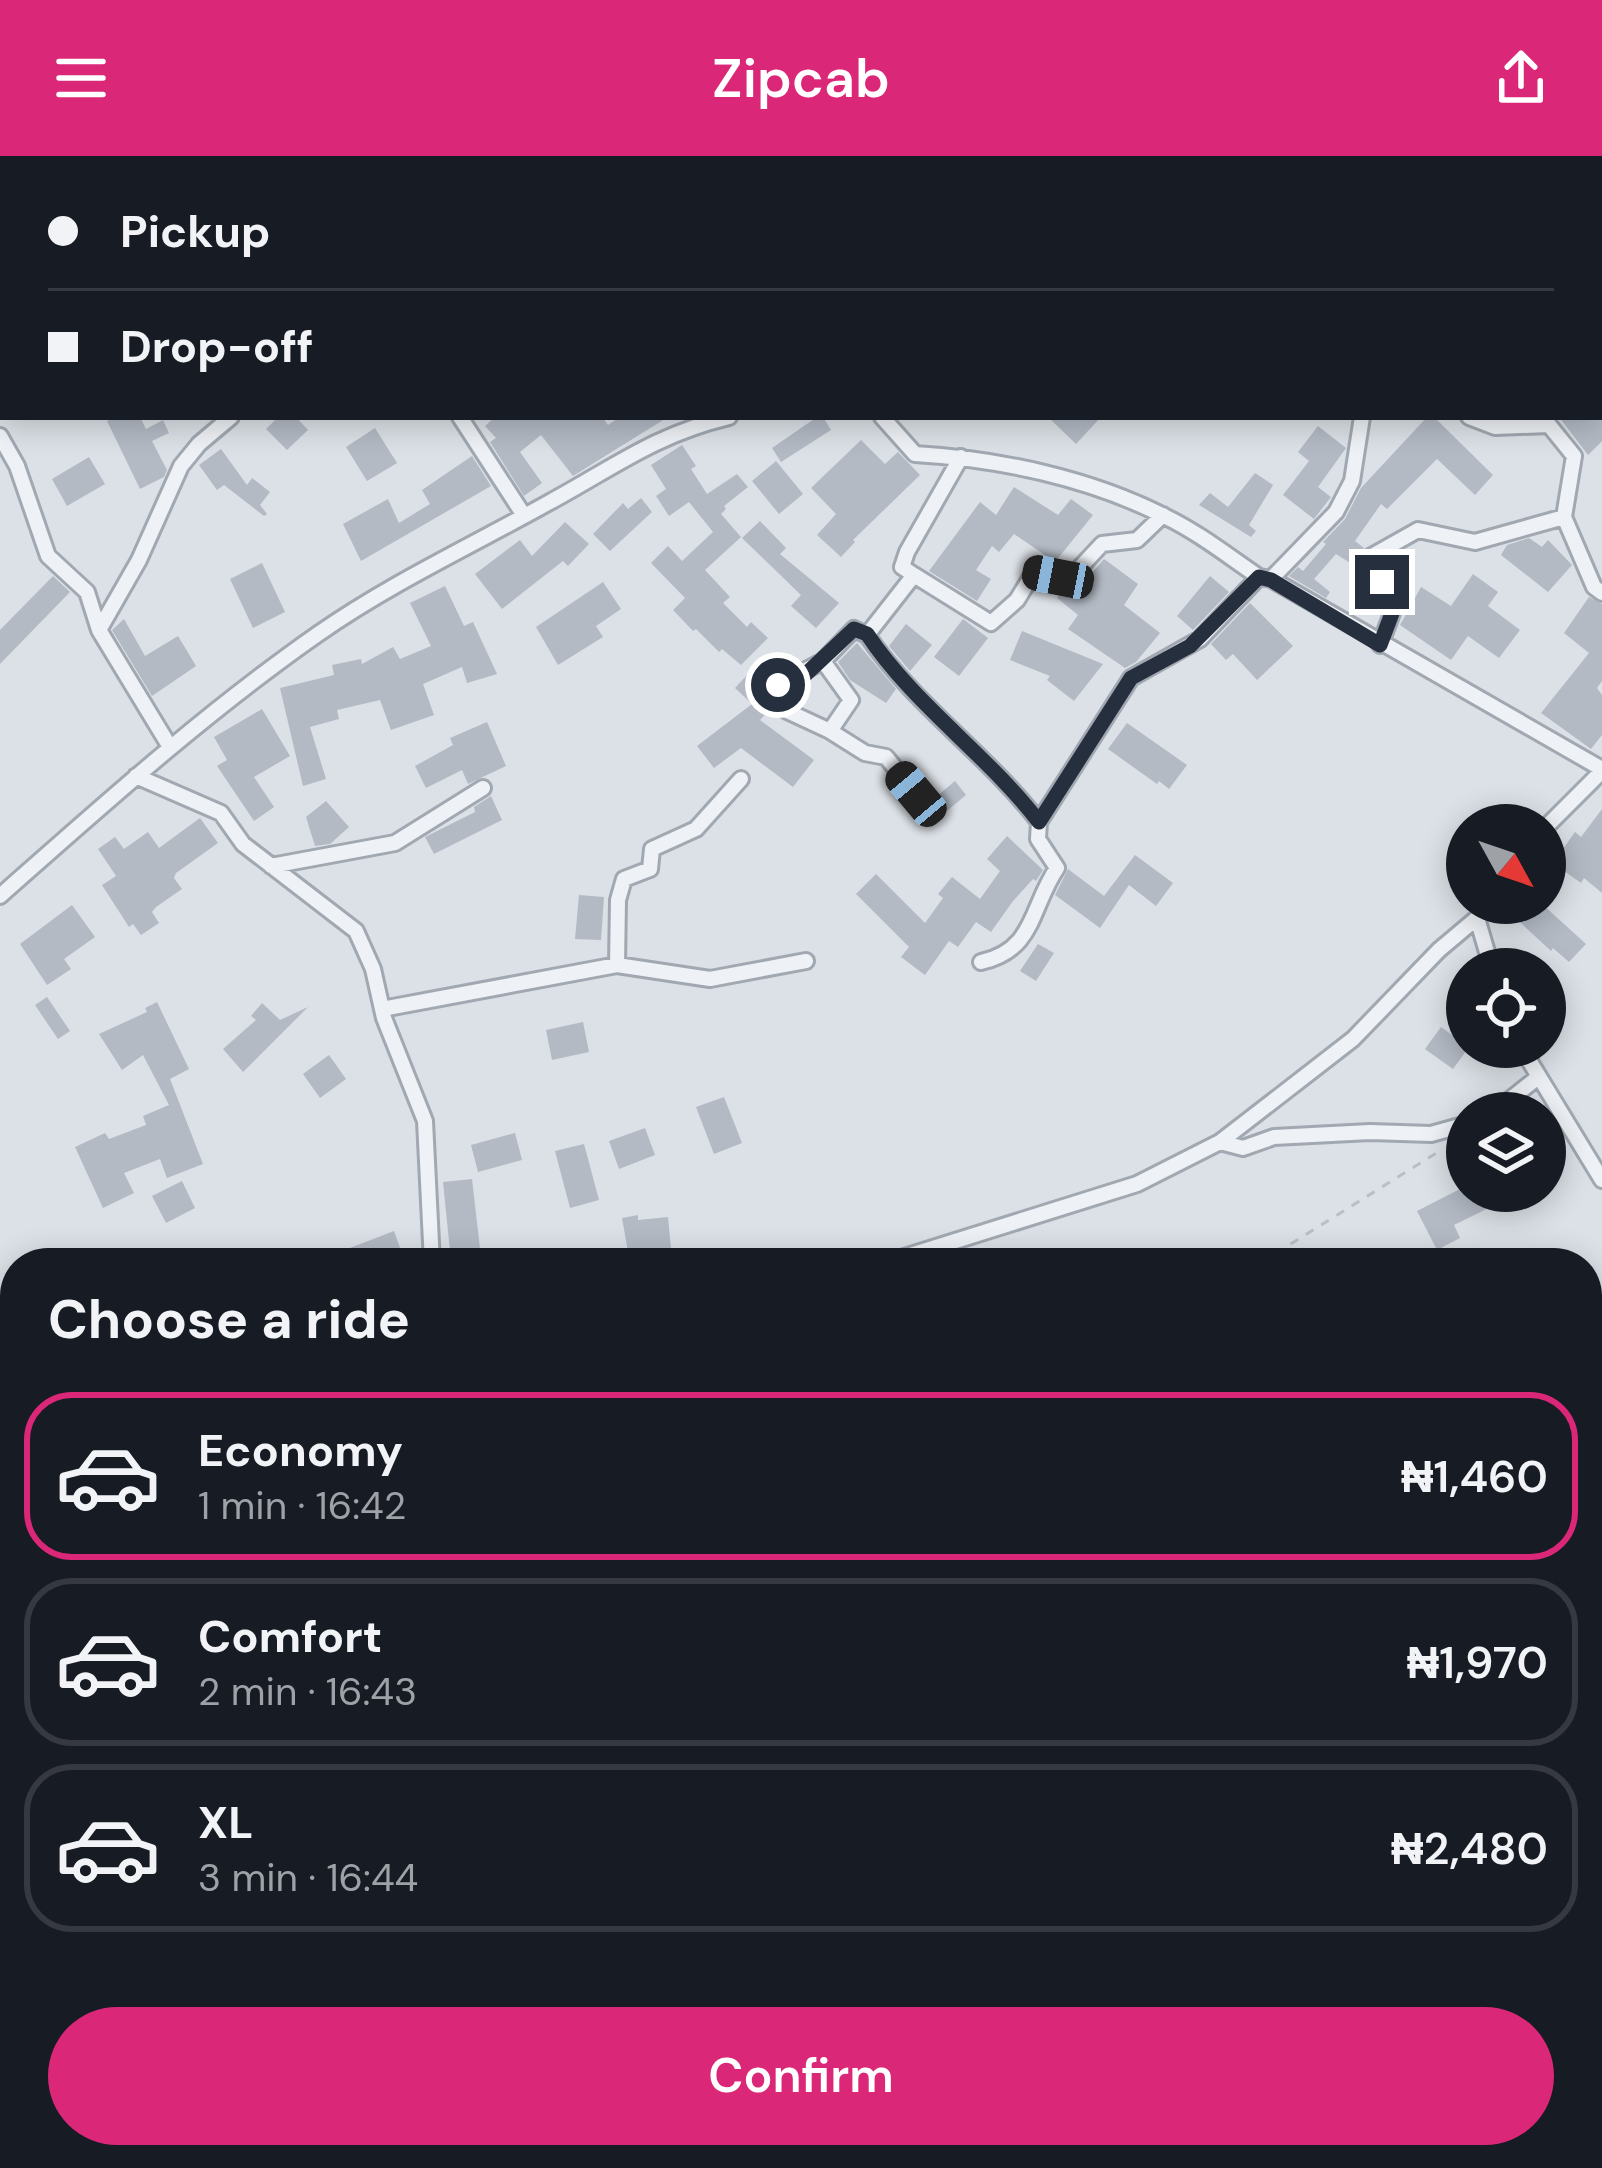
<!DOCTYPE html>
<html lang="en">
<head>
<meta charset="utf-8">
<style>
	body { margin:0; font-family:"DM Sans",sans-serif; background:#20242c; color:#f1f3f6; height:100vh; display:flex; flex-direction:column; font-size:45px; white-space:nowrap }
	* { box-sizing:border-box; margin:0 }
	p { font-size:39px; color:#9ea1a6 }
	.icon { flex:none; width:66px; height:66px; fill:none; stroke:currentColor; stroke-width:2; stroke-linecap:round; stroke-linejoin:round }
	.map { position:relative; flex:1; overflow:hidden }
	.panel { position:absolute; left:0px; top:1092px; width:1602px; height:921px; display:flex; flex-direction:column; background:#171b24; border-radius:48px 48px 0 0; box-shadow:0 6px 30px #0003 }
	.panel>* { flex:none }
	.top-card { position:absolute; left:0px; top:0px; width:1602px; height:264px; box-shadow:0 6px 30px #0003; display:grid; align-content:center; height:264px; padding:0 48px; background:#171b24 }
	.needle { width:78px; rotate:130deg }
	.controls { position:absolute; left:1446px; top:648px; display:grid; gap:24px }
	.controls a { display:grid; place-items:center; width:120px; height:120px; border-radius:50%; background:#171b24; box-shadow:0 6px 30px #0003; font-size:60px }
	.end { position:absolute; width:54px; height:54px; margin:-27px; border:15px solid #252f3e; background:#fff; box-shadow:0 0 0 6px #fff }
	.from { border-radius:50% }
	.car { position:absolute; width:36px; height:72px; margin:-36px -18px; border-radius:15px; box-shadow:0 0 9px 3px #0007; background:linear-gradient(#222 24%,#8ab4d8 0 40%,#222 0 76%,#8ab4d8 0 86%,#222 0) }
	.top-card b { display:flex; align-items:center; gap:42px; height:114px; font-size:45px }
	.top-card b+b { border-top:3px solid #363941 }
	.top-card i { width:30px; height:30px; background:#f1f3f6 }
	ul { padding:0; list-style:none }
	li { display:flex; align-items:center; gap:36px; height:168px; margin:0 24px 18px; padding:0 24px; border:6px solid #363941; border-radius:48px }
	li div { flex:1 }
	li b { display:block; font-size:45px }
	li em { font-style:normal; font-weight:600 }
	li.on { border-color:#db2777 }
	li>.icon { width:108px; height:108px; stroke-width:1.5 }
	h2 { padding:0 48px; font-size:54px; line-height:144px }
	.action { display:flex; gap:24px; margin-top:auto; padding:24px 48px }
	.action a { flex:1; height:138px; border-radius:72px; background:#db2777; color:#fff; font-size:48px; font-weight:600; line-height:138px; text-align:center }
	header { display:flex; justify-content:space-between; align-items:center; height:156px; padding:0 48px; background:#db2777; color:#fff; font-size:54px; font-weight:600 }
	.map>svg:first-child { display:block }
</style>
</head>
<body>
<header><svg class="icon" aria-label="menu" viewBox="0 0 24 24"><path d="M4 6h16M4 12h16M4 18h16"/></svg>Zipcab<svg class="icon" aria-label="share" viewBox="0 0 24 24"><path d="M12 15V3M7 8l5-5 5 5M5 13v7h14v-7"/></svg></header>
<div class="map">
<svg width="1602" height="2012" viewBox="0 0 1602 2012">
	<rect width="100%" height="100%" fill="#dce1e7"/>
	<path fill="#b3bac4" d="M115,261h25l6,12 17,-9 6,13 -17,8 15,29 -3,7 -24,12 -33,-68z
		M278,261h18l12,13 -21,20 -21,-21z
		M495,261h107l6,8 12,-8h48l-95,59 -32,-41 -21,17 22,31 -18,13 -34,-54 6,-4 -11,-12z
		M817,261h6l8,13 -50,32 -9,-14z
		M1048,261h53l-25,27z
		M1427,261h7l59,58 -18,20 -38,-36 -50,50 -6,-5 -26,37 9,7 -9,18 -19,-12 -22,25 16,13 -4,6 -37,-22 9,-9 5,4 23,-27 -3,-2 22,-23 16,-31z
		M1559,261h43v24l-14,14z
		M1318,270l28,22 -28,39 13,10 -17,22 -31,-24 26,-34 -11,-9z
		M375,272l22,35 -30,18 -21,-34z
		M861,284l24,24 13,-12 22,23 -67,65 2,2 -14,15 -24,-22 19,-21 -25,-26z
		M682,289l14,21 -5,3 16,25 30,-20 11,13 -24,19 2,3 -5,5 20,23 -36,33 25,27 -7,6 24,24 4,-5 17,16 -27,27 -19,-16 -3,3 -23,-23 -3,2 -20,-21 12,-12 -34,-35 17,-17 14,15 31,-29 -24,-30 -20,14 -13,-20 10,-7 -15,-24z
		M221,293l26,36 5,-7 18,14 -10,13 7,9 -3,2 -40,-31 -7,5 -18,-25z
		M472,300l19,30 -130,75 -18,-37 45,-25 11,24 31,-19 -8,-14z
		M89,301l16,27 -38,22 -15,-27z
		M776,305l27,33 -24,20 -27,-33z
		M1255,317l18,12 -24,40 7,6 -5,6 -52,-32 11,-12 18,14z
		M1014,331l44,28 13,-16 22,16 -38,47 -41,-28 -15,18 -7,-6 -16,24 15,9 -14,22 -48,-30 51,-69 16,13z
		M641,342l11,14 -42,39 -17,-17 30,-31 5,6z
		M760,365l26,27 -6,6 59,49 -23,25 -25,-22 10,-11 -59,-57z
		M565,366l24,22 -21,22 -5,-5 -61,48 -27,-35 45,-34 12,16z
		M1529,382l13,9 6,-7 24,25 -24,27 -47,-37 6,-10z
		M1104,403l34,25 -14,21 36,28 -24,29 -11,6 -57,-39 10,-14 -21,-17 7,-10 12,3z
		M262,407l23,49 -32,16 -23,-49z
		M1473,418l25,18 -10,14 32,24 -21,28 -31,-22 -17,24 -51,-35 21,-38 30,19z
		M53,420l17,16 -70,72v-34z
		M1210,420l19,16 -36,38 -16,-14z
		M603,426l18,27 -25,17 7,11 -45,28 -22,-38z
		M445,430l19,40 9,-4 24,52 -30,9 -5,-16 -39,17 11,31 -43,15 -11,-30 -43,10 2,9 -29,8 16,52 -23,7 -23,-98 54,-13 -2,-10 29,-6 1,5 31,-17 7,12 31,-13 -21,-43z
		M1589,441l13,7v77l-5,7 5,7v40l-11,14 -50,-36 48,-60 -25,-20z
		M1250,447l43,43 -36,34 -24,-26 -7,6 -15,-16z
		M124,463l21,37 33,-20 18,30 -44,30 -40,-66z
		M963,463l25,19 -29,38 -25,-19z
		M906,468l26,21 -22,26 -21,-25z
		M1022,475l81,33 -29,37 -27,-21 3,-4 -40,-16z
		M857,487l39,46 -10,14 -36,-23 -12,-18z
		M748,518l29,28 -17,18 54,40 -21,27 -52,-39 -27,20 -17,-22 55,-42 -17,-16z
		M262,553l28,47 -36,21 20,30 -20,14 -37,-55 10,-6 -13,-23z
		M487,566l19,44 -38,18 -6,-14 -36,18 -11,-22 38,-21 -3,-7z
		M1127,567l60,42 -18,24 -10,-8 -2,3 -49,-35z
		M955,625l11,14 -25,21 -11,-14z
		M491,640l11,24 -68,34 -9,-17 50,-25 -1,-5z
		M326,645l23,26 -19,17 -15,2 -9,-29z
		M1602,653v84l-18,-15 -3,5 -28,-20 22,-31 6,5z
		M200,662l18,25 -42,30 -2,5 8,11 -26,18 -4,5 7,11 -18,12 -8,-11 -4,3 -27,-42 14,-9 -18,-27 17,-12 9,12 24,-17 11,16z
		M1007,680l36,34 -7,11 -3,-2 -20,22 -22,31 -15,-10 -18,25 -9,-6 -24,34 -24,-18 8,-10 -53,-53 20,-20 49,49 18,-25 -5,-4 14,-17 28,22 20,-28 -13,-12z
		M1135,699l38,28 -17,23 -27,-21 -29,43 -45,-33 13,-26 36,27z
		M579,739l25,2 -3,43 -26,-1z
		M1519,747h22l45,41 -17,18 -16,-14 -2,3 -41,-38z
		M72,749l23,32 -31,22 7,10 -24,16 -27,-41z
		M1038,788l16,9 -18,28 -16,-10z
		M47,841l23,34 -12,8 -23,-34z
		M157,846l32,67 -19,10 33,85 -36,14 -7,-19 -36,14 10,20 -31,15 -28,-61 30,-14 4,6 37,-14 -3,-9 26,-11 -26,-50 -21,15 -23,-36 48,-22 -2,-4z
		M262,847l18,17 28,-13 -65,65 -20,-23 33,-29 -5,-4z
		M583,866l6,30 -37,8 -6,-30z
		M1441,871l28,20 -16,22 -28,-20z
		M329,899l17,24 -26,19 -17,-24z
		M724,941l18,46 -28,11 -18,-47z
		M645,972l10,27 -36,14 -10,-28z
		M515,977l7,27 -44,12 -7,-27z
		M584,988l15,56 -29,8 -15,-57z
		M1467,1004v31h56l-69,34 6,13 -23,12 -20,-39 43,-22 -10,-20z
		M472,1023l9,78 -30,4 -8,-79z
		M182,1025l13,27 -29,15 -14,-27z
		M638,1059v5l30,-3 3,32 -27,3 1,8 -15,3 -8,-45z
		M394,1075l10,28 -11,4h-46l-5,-12z"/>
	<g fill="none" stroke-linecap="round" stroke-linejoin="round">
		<g stroke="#a1a8b1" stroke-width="20">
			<path id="street" d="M315,0l1,3
				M733,0l1,3
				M950,0l2,3
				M218,3l5,-3
				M1369,3l5,-3
				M0,19l3,1
				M1599,63l3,-1
				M460,261l63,97
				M882,261l33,37c84,5 175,24 251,63 33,16 62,39 93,60l12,2 331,190
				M1469,261l26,10 54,-2 25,31 -10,61 30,70 8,6
				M0,280l17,30 31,90 39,36 12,38 71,117
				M961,301l-54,95 -5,15 12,8 -47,60c48,71 120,119 172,187
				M914,419l77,48 26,-23 17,-28 24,5 15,-2 29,-31 35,-4 26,-25
				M1271,423l65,-67 16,-31 10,-64
				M99,474l40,-70 42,-94 18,-22 32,-27
				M1380,489l14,-37 -24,-51 48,-27 57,12 89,-25
				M823,505l28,39 -21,31 35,22 21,4 30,36
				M778,529l45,-24 31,-32 13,6
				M787,555l43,20
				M136,620l85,37 22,31 113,87 17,38 11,49 41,103 7,142
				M1545,672l57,-57
				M271,710l124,-23 88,-55
				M0,740c103,-91 205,-183 318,-262 73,-51 153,-88 230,-131 65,-35 106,-68 181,-86
				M1477,762l15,51
				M981,806c54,-12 49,-54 76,-94l-19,-29 1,-17 92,-144 69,-39 59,-62
				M617,809l1,-65 6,-21 26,-10 2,-20 44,-20 45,-50
				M382,853l235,-44 93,14 96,-18
				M1521,891l81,133
				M1493,957l44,-35
				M1220,986l23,6 31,-11 96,-5 61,2 36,-10
				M885,1107l252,-79 83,-42 133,-103 86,-89 38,-32 11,-15
				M0,1171l15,17
				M0,1291l15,-3
				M0,1591l15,-14
				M0,1641l15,9
				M0,1787l13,36"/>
		</g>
		<path stroke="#babfc5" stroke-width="3" stroke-dasharray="9 9" stroke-linecap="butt" d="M1260,1107l183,-114"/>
		<use href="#street" stroke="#eef1f5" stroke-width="14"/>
	</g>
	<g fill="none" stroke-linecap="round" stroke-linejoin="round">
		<path stroke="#252f3e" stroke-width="15" d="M778,529l28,-11 48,-45 13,5c48,72 120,120 172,188l92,-144 59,-32 69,-69 12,3 109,65 14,-37 -12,-26"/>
	</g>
</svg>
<div class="controls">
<a><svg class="needle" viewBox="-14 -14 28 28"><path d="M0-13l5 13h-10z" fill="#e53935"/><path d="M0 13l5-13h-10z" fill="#9ea1a6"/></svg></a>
<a><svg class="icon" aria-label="locate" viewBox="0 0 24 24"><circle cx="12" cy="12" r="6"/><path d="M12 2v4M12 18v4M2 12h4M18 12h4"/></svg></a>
<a><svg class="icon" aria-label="layers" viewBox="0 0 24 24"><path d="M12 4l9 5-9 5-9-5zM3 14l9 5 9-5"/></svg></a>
</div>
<i class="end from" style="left:778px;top:529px"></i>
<i class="end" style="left:1382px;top:426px"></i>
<i class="car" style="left:1058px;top:421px;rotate:281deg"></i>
<i class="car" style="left:916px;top:638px;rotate:320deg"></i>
<div class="top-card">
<b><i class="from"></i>Pickup</b>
<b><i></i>Drop-off</b>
</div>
<section class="panel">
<h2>Choose a ride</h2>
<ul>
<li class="on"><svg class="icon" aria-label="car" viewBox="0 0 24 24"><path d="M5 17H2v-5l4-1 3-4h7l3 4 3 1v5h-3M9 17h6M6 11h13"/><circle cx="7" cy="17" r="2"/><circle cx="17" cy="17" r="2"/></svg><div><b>Economy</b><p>1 min · 16:42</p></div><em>₦1,460</em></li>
<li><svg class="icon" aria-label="car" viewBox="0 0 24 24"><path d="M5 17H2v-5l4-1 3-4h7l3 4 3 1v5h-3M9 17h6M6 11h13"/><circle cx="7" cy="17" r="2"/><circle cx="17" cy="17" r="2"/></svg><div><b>Comfort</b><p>2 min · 16:43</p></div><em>₦1,970</em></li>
<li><svg class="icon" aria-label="car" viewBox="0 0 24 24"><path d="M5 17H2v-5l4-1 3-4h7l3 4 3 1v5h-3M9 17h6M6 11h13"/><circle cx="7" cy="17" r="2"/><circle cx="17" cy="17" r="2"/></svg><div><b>XL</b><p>3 min · 16:44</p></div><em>₦2,480</em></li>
</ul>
<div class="action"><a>Confirm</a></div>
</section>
</div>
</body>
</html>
